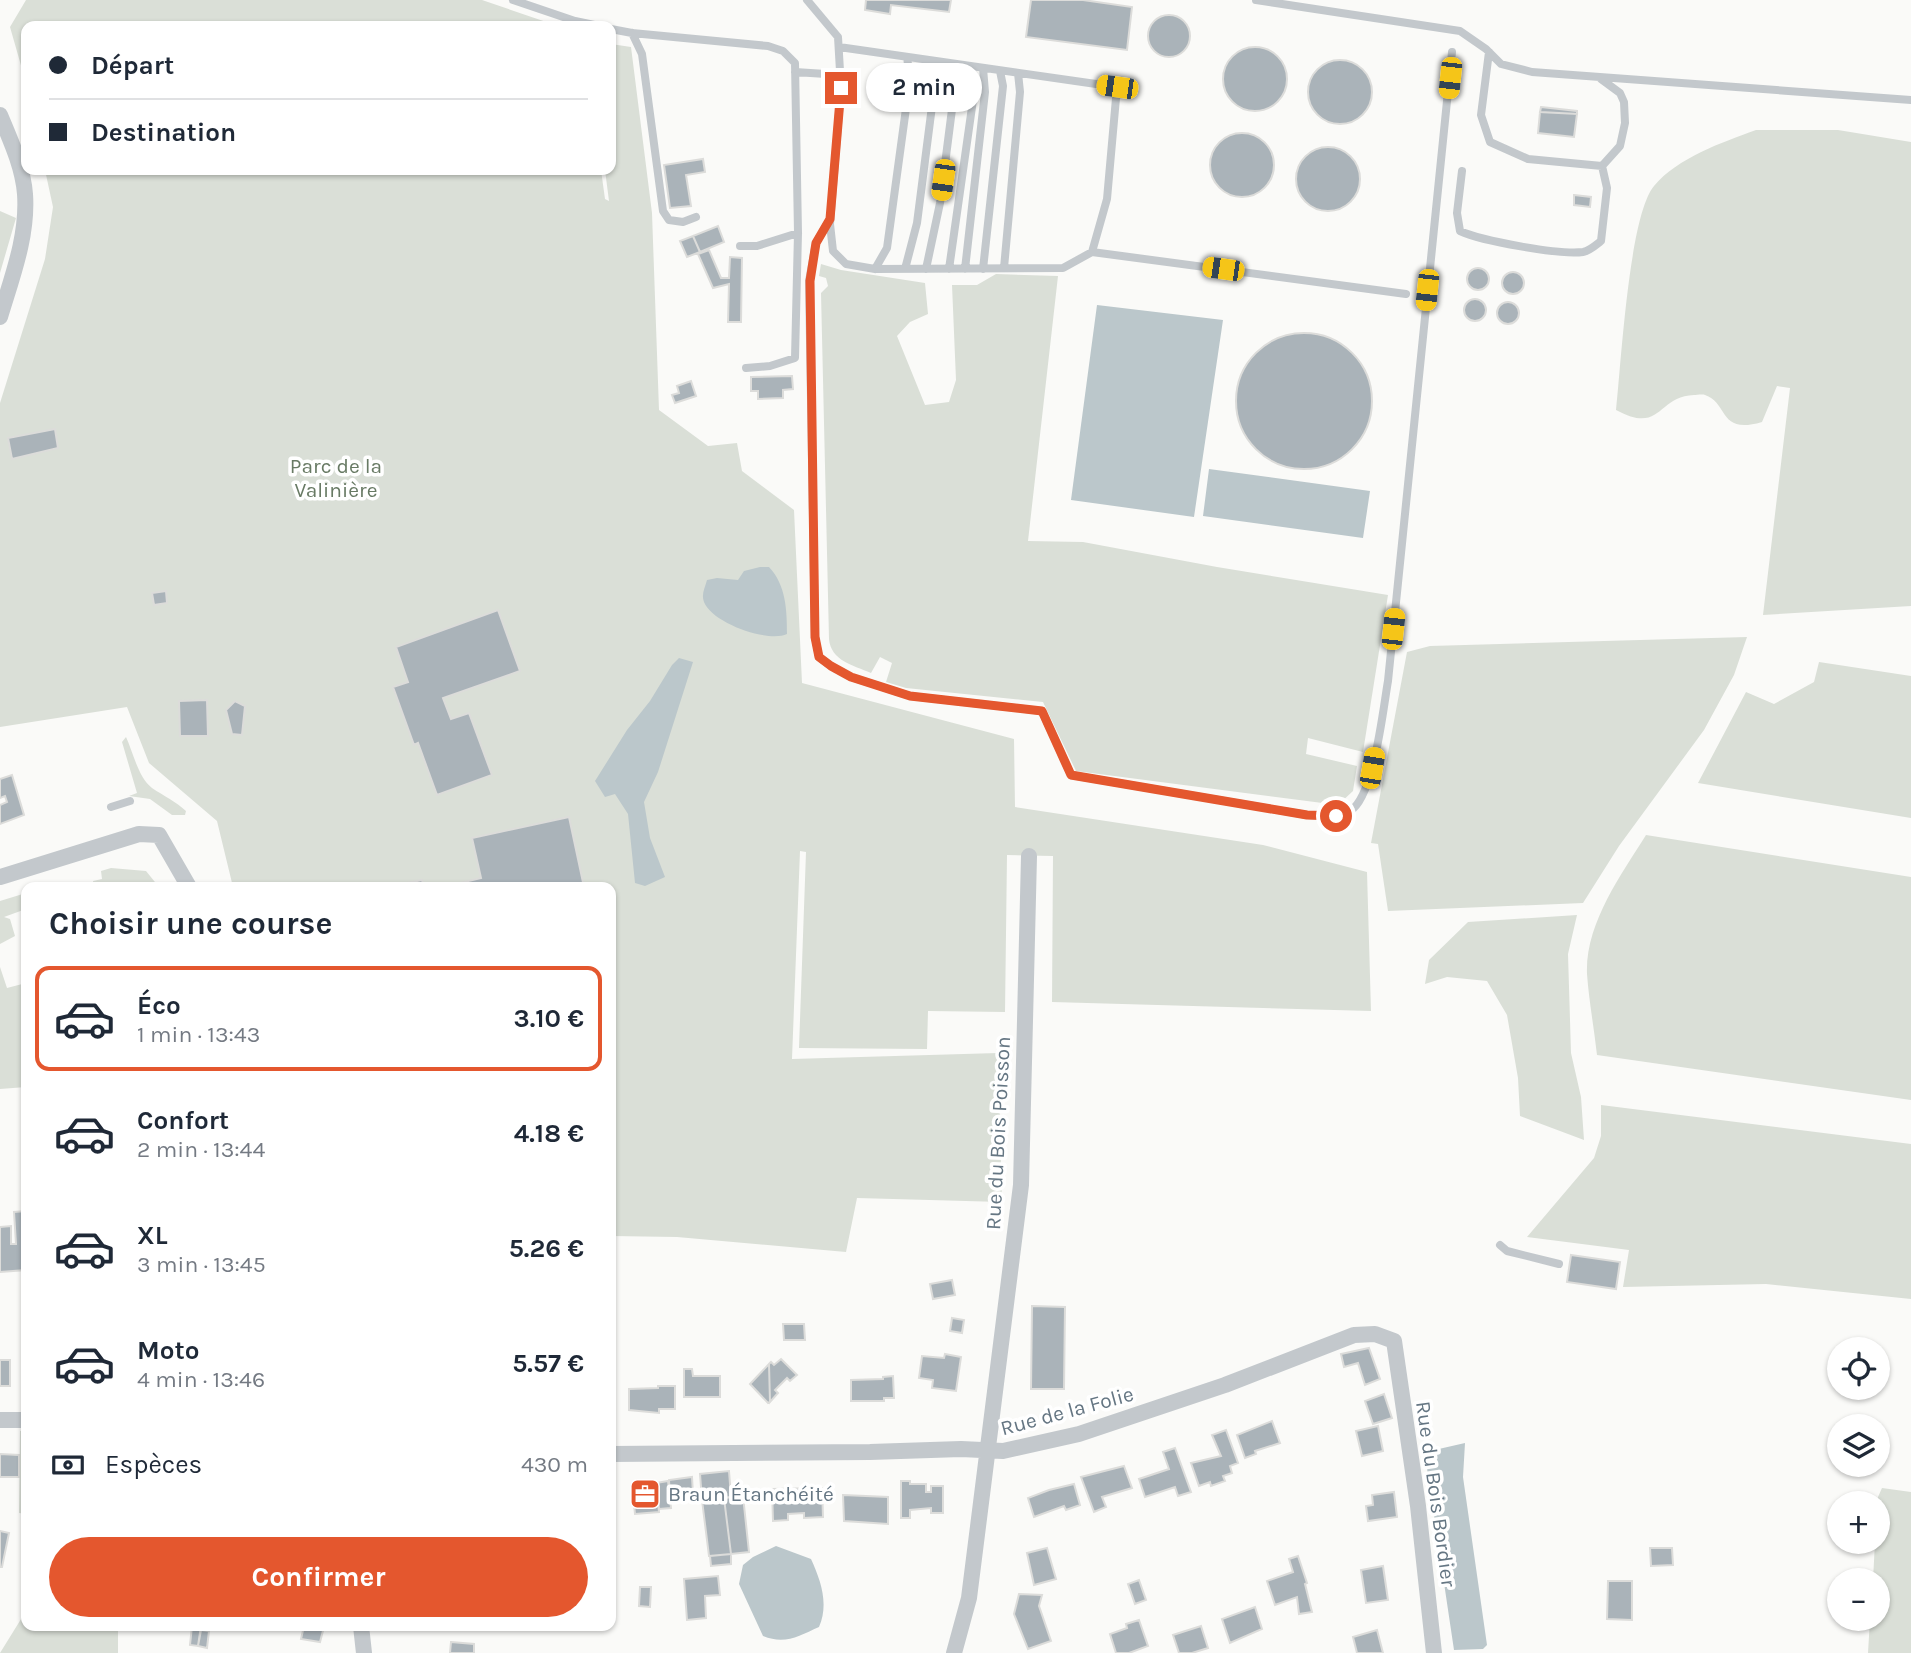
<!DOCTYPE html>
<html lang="fr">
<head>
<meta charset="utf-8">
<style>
	body { margin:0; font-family:Karla,sans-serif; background:#f2f2f3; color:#1f2937; height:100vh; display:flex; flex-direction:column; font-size:26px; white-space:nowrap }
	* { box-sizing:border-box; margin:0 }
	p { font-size:23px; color:#747a83 }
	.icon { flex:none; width:38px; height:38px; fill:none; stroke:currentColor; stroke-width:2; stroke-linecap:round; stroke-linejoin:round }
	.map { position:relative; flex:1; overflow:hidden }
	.panel { position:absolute; left:21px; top:882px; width:595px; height:749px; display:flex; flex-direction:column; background:#fff; border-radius:14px; box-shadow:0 2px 5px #0004 }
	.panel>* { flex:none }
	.banner { position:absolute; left:21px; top:21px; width:595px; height:154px; border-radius:14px; box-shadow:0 2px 5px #0004; display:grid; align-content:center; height:154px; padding:0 28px; background:#fff }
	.tools { position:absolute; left:1827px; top:1337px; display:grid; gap:14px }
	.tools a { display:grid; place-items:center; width:63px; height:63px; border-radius:50%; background:#fff; box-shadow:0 2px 5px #0004; font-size:35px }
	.end { position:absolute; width:32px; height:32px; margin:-16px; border:9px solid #e4572e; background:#fff; box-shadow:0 0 0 4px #fff }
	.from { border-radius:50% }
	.bubble { position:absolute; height:49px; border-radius:24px; background:#fff; box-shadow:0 2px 5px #0004; font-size:23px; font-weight:700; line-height:49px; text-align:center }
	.car { position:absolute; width:21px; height:42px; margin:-21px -10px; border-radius:9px; box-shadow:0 0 5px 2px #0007; background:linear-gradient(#f5c518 24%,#345 0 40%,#f5c518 0 76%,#345 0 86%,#f5c518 0) }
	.banner b { display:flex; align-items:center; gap:24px; height:66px; font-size:26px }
	.banner b+b { border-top:2px solid #e0e1e3 }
	.banner i { width:18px; height:18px; background:#1f2937 }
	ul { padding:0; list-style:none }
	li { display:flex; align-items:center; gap:21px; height:105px; margin:0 14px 10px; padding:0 14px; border:4px solid transparent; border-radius:14px }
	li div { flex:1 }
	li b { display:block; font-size:26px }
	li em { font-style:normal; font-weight:700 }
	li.on { border-color:#e4572e }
	li>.icon { width:63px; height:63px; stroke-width:1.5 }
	h2 { padding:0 28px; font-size:32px; line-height:84px }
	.pay { display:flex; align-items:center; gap:18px; height:77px; padding:0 28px; font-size:26px }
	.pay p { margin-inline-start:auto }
	.primary-button { display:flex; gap:14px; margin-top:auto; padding:14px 28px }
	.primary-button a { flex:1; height:80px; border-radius:42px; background:#e4572e; color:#fff; font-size:28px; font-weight:700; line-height:80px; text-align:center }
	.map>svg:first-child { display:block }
</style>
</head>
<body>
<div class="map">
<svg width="1911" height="1653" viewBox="0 0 1911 1653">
	<rect width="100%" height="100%" fill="#fafaf8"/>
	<path fill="#dadfd7" d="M26,0h456l76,26h-532v57l-16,-56z
		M611,44l20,3 21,166 7,197 49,36 29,-3 5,28 52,39 8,173 212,56 1,68 248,38 104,27 4,139 -319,-9 1,-146 -46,-1 -2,157 -77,-1 -1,38 -128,-1 7,-196 -6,-1 -8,208 206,-6 4,149 -145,-4 -11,54 -169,-15 -66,-1v-349h-378l-16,-66 -68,-58 -22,-56 -127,20v-324l45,-144 8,-52 -8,-37h556l4,29 4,2 -4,-31h6z
		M1756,130h82l73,12v464l-148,9 27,-227 -13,-2 -15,36c-44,13 -33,-19 -57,-27 -2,-1 -9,0 -11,0 -37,1 -32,40 -78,15 5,-45 13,-194 38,-224 23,-28 69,-44 102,-56z
		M0,211l16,7 -16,55z
		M821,264l20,6 84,13 3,31 -18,8 -13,14 28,69 24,-3 7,-22 -4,-95h25l19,-11 62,2 -30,265 55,1 134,25 171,28 -25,157 -55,-14 -2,16 51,12 -4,25 -15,14 -262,-34 -33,-69 -137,-14 -20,-6 6,-19 -12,-6 -9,16c-18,-8 -40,-12 -42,-34l-8,-346 7,-7 -2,-8 -7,-2z
		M1747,637l-13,38 -30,55 -85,116 -36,57 -195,8 -10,-67 -7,-1 36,-191 23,-6z
		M1819,662l92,14v142l-213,-35 48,-91 28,12 40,-22z
		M126,737c7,15 12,40 26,51 12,8 23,13 34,23l-1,4h-13l-22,-16 -21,-3 8,-3 -15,-51z
		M1646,835l265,42v223l-314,-45c-3,-27 -8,-54 -10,-81 -2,-50 34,-99 59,-139z
		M111,868l35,3 13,16h-65l-1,-6 9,-2 -1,-8z
		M26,893v16l-22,8 6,2 5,17 -15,8v-43z
		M1577,915l-9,39 3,99 10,44 3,43 -64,-24 -2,-38 -11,-63 -20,-34 -40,-4 -22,7 4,-24 39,-38z
		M0,967l7,21 19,-5v104l-26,2z
		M1601,1105l310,39v155l-145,-15 -143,3 6,-37 -102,-13 67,-79 7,-22z
		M26,1430v84l-7,-1 1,-82z
		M1882,1488l29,4v161h-43l2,-34h8v-39h-5l2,-38h3v-45z
		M26,1611v15h92v27h-118z"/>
	<path fill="#bbc7cb" d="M1097,305l126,15 -29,197 -123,-17z
		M1209,469l161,22 -7,47 -160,-22z
		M760,567h9c17,18 18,43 18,67 -19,9 -75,-11 -83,-32 -3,-8 1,-14 3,-22l10,-2 21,2 6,-9z
		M679,658l14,4 -35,110 -14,30 6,36 15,39 -20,9 -10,-3 -7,-69 -13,-20 -10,3 -10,-16 32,-51 23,-29 22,-36z
		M1465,1443l-2,34 24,168 -4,4 -29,1 -28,-188 4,-11z
		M776,1546l35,13c10,22 18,45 8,68 -20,9 -34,18 -56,9l-24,-52 4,-19 10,-8z"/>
	<path fill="#aab3b9" stroke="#dcdcda" stroke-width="2" d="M866,0h85l-2,12 -58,-7 -1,9 -25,-4z
		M1031,0h52l49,7 -5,43 -101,-13z
		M1148 36a21 21 0 1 1 42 0a21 21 0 1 1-42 0Z
		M1223 79a32 32 0 1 1 64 0a32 32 0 1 1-64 0Z
		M1308 92a32 32 0 1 1 64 0a32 32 0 1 1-64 0Z
		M1541,107l36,4v3l-37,-2z
		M1540,112l37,2 -3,23 -36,-4z
		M1210 165a32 32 0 1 1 64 0a32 32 0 1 1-64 0Z
		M1296 179a32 32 0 1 1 64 0a32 32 0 1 1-64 0Z
		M703,159l2,13 -19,3 5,31 -21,2 -6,-43z
		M1574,195l17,2 -1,10 -16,-2z
		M718,226l6,16 -24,10 -7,-16z
		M693,236l7,16 -13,5 -7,-16z
		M709,250l12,28h8l1,-21 12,1 -1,64h-13l1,-38 -16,4 -15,-34z
		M1467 279a11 11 0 1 1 22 0a11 11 0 1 1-22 0Z
		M1502 283a11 11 0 1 1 22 0a11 11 0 1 1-22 0Z
		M1464 310a11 11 0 1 1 22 0a11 11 0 1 1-22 0Z
		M1497 313a11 11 0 1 1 22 0a11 11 0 1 1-22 0Z
		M1236 401a68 68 0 1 1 136 0a68 68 0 1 1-136 0Z
		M792,376l1,13 -10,1v8l-25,1v-8h-7v-14z
		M691,381l5,15 -21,7 -3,-8 7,-2 -2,-7z
		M55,429l3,19 -46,11 -4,-21z
		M166,591l1,12 -13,2 -2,-12z
		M498,610l22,61 -77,27 8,21 18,-6 23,62 -55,20 -19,-52 -4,2 -21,-58 15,-5 -12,-35z
		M207,700l1,36h-28l-1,-35z
		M235,701l10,5 -3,29 -10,-1 -6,-24z
		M12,775l12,40 -24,9v-19l7,-3 -2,-6 -5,2v-19z
		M569,817l15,70h-128v-3l25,-6 -9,-40z
		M422,880l2,7h-36z
		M26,1211v59l-26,2v-45l11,-1v18h5l-2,-32z
		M1571,1255l49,7 -4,27 -49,-7z
		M952,1280l3,15 -22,4 -3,-15z
		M1032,1306l33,1 -1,82h-33z
		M952,1318l12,2 -2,13 -12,-2z
		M783,1324h21l1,16h-21z
		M1369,1348l11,31 -15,6 -7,-22 -14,4 -3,-13z
		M945,1354l16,3 -5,34 -24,-3 1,-8 -14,-2 3,-22 22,2z
		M781,1359l16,16 -7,6 -3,-3 -12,12 3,3 -8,9 -1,-38 2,-2 3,3z
		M0,1360h10v26h-10z
		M769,1364l1,38 -2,1 -18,-19z
		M684,1369h8l1,7h27v21h-36z
		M893,1376l1,22h-10v3h-33v-21l32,-1v-2z
		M658,1386h17v23h-16v4l-30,-3v-21l29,-1z
		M1384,1394l8,24 -19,6 -8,-23z
		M1272,1421l8,22 -25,8 1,3 -11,4 -8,-23z
		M1378,1426l5,25 -21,5 -6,-25z
		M1226,1430l12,33 -8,3 2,7 -9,3 2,5 -14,5 -1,-4 -11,4 -8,-23 30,-7 -9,-21z
		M1175,1448l16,44 -13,4 -3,-9 -30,10 -6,-18 30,-10 -6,-17z
		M0,1454l19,1v22h-19z
		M1124,1466l8,22 -30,9 4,10 -12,5 -13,-35z
		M729,1471l2,26 -29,3 -2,-26z
		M692,1477l1,17 -23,3 -1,-17z
		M668,1481l3,27 -12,1 -3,-26z
		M901,1481h9v3h16v8h5v-6h12v27h-12v-5l-21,2v8h-9z
		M656,1483l3,29 -24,2 -3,-29z
		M1074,1484l6,21 -14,5 -2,-4 -30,11 -6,-19 21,-8z
		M822,1488l1,29 -19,1v-5l-16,1v6l-15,1 -1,-32z
		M1394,1492l3,25 -29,4 -2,-15 7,-1 -1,-10z
		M843,1495l45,2v27l-44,-3z
		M743,1496l6,56 -18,2 -7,-56z
		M724,1498l7,56 -22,2 -7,-56z
		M0,1531l9,2 -7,34h-2z
		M1047,1548l9,31 -22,6 -7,-32z
		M1650,1548h22l1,17 -22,1z
		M731,1554v10l-20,2 -1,-10z
		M1298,1556l9,27 -2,1 7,28 -13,2 -2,-17 -22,8 -8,-24 26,-9 -4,-13z
		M1383,1566l5,34 -22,3 -5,-33z
		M718,1576l2,19 -15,1 1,22 -19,2 -3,-41z
		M1139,1580l7,20 -11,4 -7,-20z
		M1608,1581h24v39l-25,-1z
		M640,1587h11l-1,20 -11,-1z
		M1019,1594l23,1 -3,11 12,35 -23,8 -14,-35z
		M1255,1607l7,22 -32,14 -8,-24z
		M1139,1620l9,26 -19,7h-13l-6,-19 17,-6 -1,-4z
		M192,1626h9l-3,20 -8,-1z
		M304,1626h22l-2,1 -4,15 -19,-3z
		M1201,1626l7,22 -16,5h-13l-6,-18z
		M201,1630l8,1 -2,17 -9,-2z
		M1377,1630l6,23h-26l-4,-16z
		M451,1642l23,2v9h-24z"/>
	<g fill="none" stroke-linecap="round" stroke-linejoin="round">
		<path stroke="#c3c8cc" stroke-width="8" d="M513,0l62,21 24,5
			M807,0l31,37 3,51 -11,136 3,27 13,13 29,5 188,-1 29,-16 15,-53 10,-112 -278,-40
			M1256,0l204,31 26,18 15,15 31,8 379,28
			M611,29l21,4 136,13 15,5 12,12 3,170 -3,125 -25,8 -24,2
			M632,33l10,21 21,157 6,9 14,2 13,-5
			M1489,52l-8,63 9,27 38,17 74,7
			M795,72l46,3
			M1601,79l19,14 4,9 1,21 -5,23 -18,20
			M1462,171l-5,42 3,18c22,10 99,24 123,21 6,-1 13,-7 18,-11l6,-53 -5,-22
			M830,219l-14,24 -7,38 6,356 4,20 12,9 20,11 59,19 132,15 29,64 236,40c15,1 30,4 43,-4 24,-14 33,-102 38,-130l64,-629
			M740,246h17l41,-13
			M1092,252l314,42
			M1004,268l16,-176 -2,-19
			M875,269l12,-21 23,-169 -3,-22
			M905,269l12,-46 19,-148 -5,-14
			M926,269l14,-66 15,-117 -7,-23
			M949,269l25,-176 -6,-27
			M965,269l20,-177 -2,-24
			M983,269l20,-183 -3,-15
			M111,807l19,-6
			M1500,1245l7,6 52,13"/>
		<path stroke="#c3c8cc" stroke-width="16" d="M0,115c10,24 23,52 25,79 3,42 -13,83 -25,123
			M0,877l139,-43 20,1 30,52
			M0,1420h26
			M611,1454l259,-2 91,-3 42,2 76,-17 146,-49 129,-50 21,-1 19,7 24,165 16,147
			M361,1626l3,27
			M954,1653l15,-55 52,-413 8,-329"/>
	</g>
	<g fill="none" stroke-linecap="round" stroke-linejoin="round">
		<path stroke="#e4572e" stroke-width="9" d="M841,88l-11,131 -14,24 -6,38 5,356 4,20 12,9 20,11 59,19 132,15 29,64 236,40 29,1"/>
	</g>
	<defs>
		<g id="office-square" transform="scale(1.575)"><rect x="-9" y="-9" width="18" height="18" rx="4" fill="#e4572e" stroke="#fff"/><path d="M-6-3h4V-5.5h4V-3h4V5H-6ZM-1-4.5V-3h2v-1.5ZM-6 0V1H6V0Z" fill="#fff"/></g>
	</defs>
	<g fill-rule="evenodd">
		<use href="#office-square" x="645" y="1494"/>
	</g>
	<g text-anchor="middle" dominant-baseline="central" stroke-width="7" stroke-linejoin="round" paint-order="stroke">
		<g font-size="21" fill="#687a64" stroke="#fff">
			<text x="336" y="466">Parc de la<tspan x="336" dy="24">Valinière</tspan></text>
		</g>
		<g font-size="21" fill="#657683" stroke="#fff">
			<text transform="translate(998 1133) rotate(-87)">Rue du Bois Poisson</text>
			<text transform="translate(1067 1411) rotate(-15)">Rue de la Folie</text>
			<text transform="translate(1436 1494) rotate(82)">Rue du Bois Bordier</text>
		</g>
		<g font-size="21" fill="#657683" stroke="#fff" text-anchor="start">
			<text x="668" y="1494">Braun Étanchéité</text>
		</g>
	</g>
</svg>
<div class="tools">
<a><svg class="icon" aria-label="locate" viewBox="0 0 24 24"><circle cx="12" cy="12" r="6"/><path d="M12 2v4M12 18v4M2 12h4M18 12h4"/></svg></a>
<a><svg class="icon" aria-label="layers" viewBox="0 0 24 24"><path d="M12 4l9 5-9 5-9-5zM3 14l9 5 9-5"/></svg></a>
<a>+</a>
<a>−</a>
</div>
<i class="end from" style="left:1336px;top:816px"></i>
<i class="end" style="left:841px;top:88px"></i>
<div class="bubble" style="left:866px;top:63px;width:116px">2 min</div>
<i class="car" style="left:1450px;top:78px;rotate:186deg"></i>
<i class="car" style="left:1117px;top:87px;rotate:278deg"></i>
<i class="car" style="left:943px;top:180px;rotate:188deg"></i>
<i class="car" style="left:1223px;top:269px;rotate:278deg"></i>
<i class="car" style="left:1427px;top:290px;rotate:186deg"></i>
<i class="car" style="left:1393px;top:629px;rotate:6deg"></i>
<i class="car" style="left:1372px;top:768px;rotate:10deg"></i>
<div class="banner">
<b><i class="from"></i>Départ</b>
<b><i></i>Destination</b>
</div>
<section class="panel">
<h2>Choisir une course</h2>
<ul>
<li class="on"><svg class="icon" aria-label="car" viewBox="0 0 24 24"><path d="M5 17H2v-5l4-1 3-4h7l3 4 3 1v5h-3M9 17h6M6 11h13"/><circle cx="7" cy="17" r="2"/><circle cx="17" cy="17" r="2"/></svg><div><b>Éco</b><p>1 min · 13:43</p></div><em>3.10 €</em></li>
<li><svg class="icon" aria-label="car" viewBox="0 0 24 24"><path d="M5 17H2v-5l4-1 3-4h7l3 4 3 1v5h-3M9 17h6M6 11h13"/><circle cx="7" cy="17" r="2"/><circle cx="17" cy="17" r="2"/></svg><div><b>Confort</b><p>2 min · 13:44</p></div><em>4.18 €</em></li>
<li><svg class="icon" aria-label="car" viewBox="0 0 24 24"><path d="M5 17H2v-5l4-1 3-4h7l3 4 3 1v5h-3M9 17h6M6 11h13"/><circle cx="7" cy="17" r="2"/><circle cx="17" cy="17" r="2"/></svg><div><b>XL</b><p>3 min · 13:45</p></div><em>5.26 €</em></li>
<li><svg class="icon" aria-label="car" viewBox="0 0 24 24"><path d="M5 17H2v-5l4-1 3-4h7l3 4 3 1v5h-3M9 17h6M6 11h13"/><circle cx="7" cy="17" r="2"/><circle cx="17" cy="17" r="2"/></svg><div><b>Moto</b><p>4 min · 13:46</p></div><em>5.57 €</em></li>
</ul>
<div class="pay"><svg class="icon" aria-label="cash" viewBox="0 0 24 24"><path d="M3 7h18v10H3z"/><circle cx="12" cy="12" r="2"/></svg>Espèces<p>430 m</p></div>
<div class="primary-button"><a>Confirmer</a></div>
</section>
</div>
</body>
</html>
